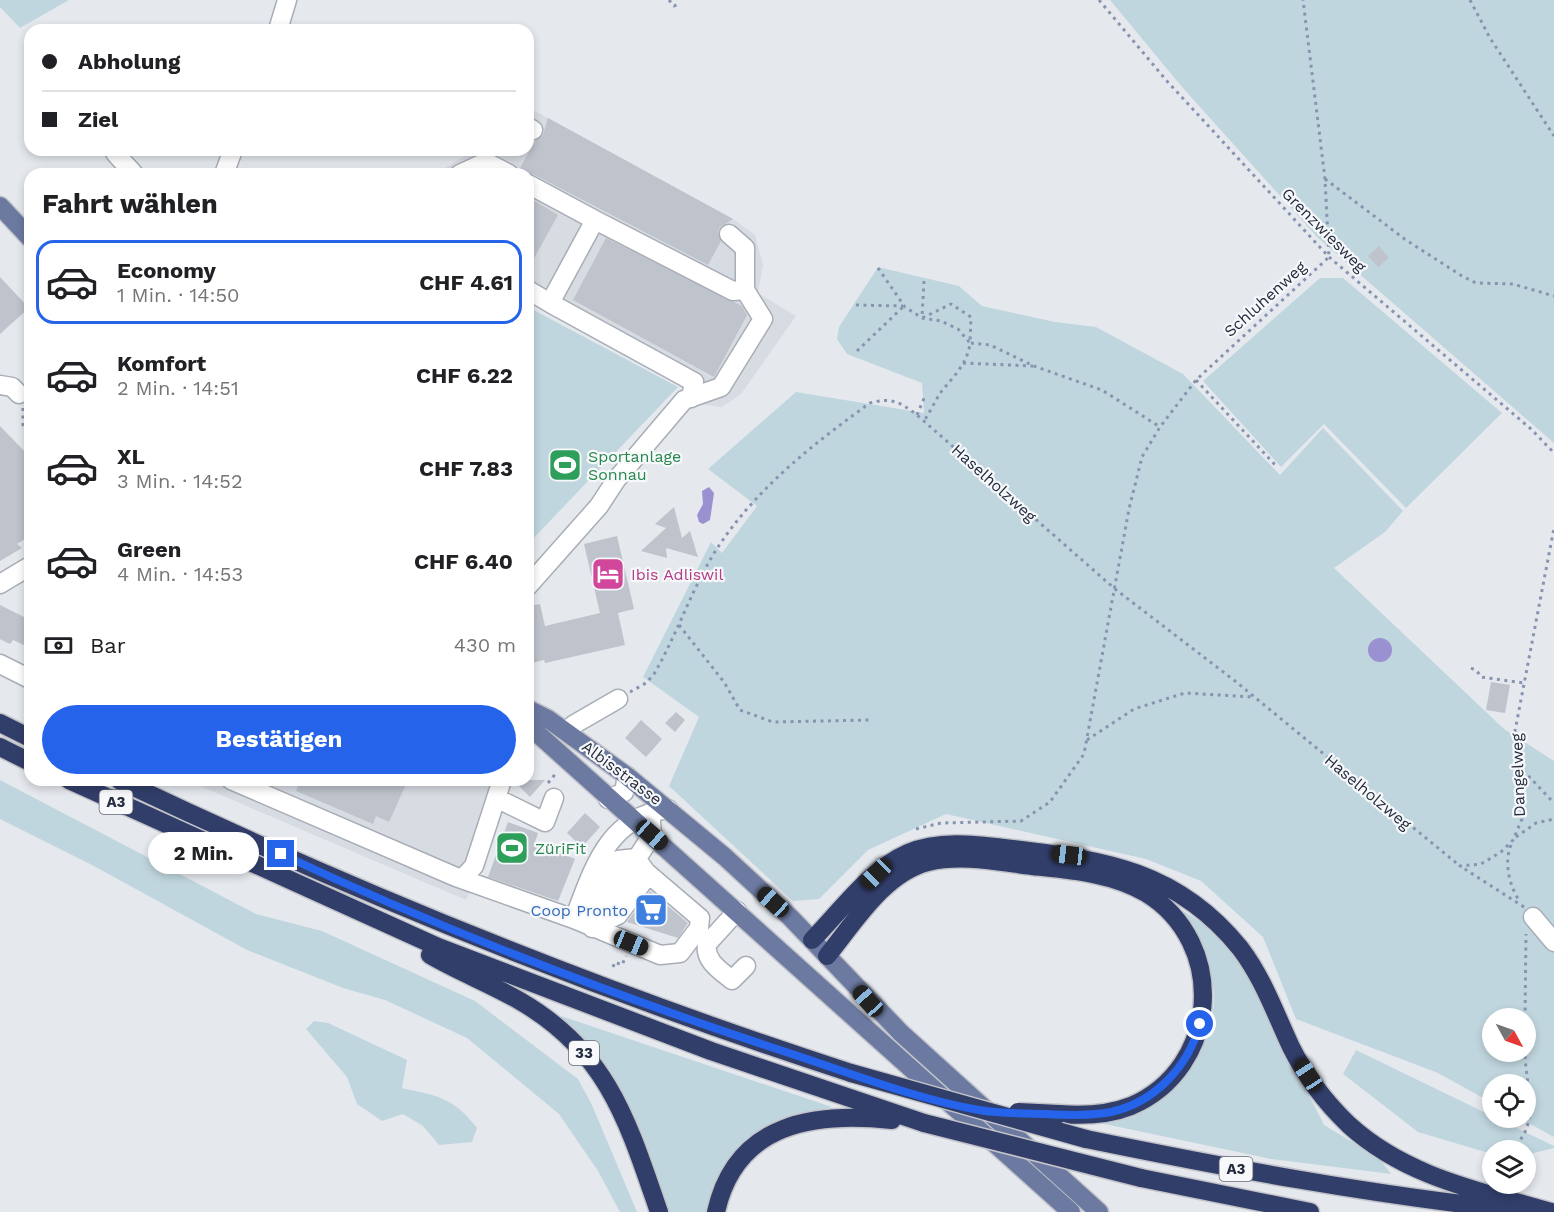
<!DOCTYPE html>
<html lang="de">
<head>
<meta charset="utf-8">
<style>
	body { margin:0; font-family:"Work Sans",sans-serif; background:#f2f2f2; color:#202124; height:100vh; display:flex; flex-direction:column; font-size:22px; white-space:nowrap }
	* { box-sizing:border-box; margin:0 }
	p { font-size:20px; color:#757577 }
	.icon { flex:none; width:33px; height:33px; fill:none; stroke:currentColor; stroke-width:2; stroke-linecap:round; stroke-linejoin:round }
	.map { position:relative; flex:1; overflow:hidden }
	.drawer { position:absolute; left:24px; top:168px; width:510px; height:618px; display:flex; flex-direction:column; background:#fff; border-radius:18px; box-shadow:0 3px 9px #0003 }
	.drawer>* { flex:none }
	.guide { position:absolute; left:24px; top:24px; width:510px; height:132px; border-radius:18px; box-shadow:0 3px 9px #0003; display:grid; align-content:center; height:132px; padding:0 18px; background:#fff }
	.needle { width:39px; rotate:130deg }
	.tools { position:absolute; left:1482px; top:1008px; display:grid; gap:12px }
	.tools a { display:grid; place-items:center; width:54px; height:54px; border-radius:50%; background:#fff; box-shadow:0 3px 9px #0003; font-size:30px }
	.end { position:absolute; width:27px; height:27px; margin:-14px; border:8px solid #2563eb; background:#fff; box-shadow:0 0 0 3px #fff }
	.from { border-radius:50% }
	.bubble { position:absolute; height:42px; border-radius:21px; background:#fff; box-shadow:0 3px 9px #0003; font-size:20px; font-weight:700; line-height:42px; text-align:center }
	.car { position:absolute; width:18px; height:36px; margin:-18px -9px; border-radius:8px; box-shadow:0 0 4px 2px #0007; background:linear-gradient(#222 24%,#8ab4d8 0 40%,#222 0 76%,#8ab4d8 0 86%,#222 0) }
	.guide b { display:flex; align-items:center; gap:21px; height:57px; font-size:22px }
	.guide b+b { border-top:2px solid #e0e0e0 }
	.guide i { width:15px; height:15px; background:#202124 }
	ul { padding:0; list-style:none }
	li { display:flex; align-items:center; gap:18px; height:84px; margin:0 12px 9px; padding:0 6px; border:3px solid transparent; border-radius:18px }
	li div { flex:1 }
	li b { display:block; font-size:22px }
	li em { font-style:normal; font-weight:700 }
	li.active { border-color:#2563eb }
	li>.icon { width:54px; height:54px; stroke-width:1.5 }
	h2 { padding:0 18px; font-size:27px; line-height:72px }
	.pay { display:flex; align-items:center; gap:15px; height:66px; padding:0 18px; font-size:22px }
	.pay p { margin-inline-start:auto }
	.primary-button { display:flex; gap:12px; margin-top:auto; padding:12px 18px }
	.primary-button a { flex:1; height:69px; border-radius:36px; background:#2563eb; color:#fff; font-size:24px; font-weight:700; line-height:69px; text-align:center }
	.map>svg:first-child { display:block }
</style>
</head>
<body>
<div class="map">
<svg width="1554" height="1212" viewBox="0 0 1554 1212">
	<rect width="100%" height="100%" fill="#e5e9ee"/>
	<path fill="#d7dbe2" d="M535,111l198,108 22,16 8,30 -5,28 38,23 -55,78 -19,13 -26,-3 -18,-10 10,-9 -160,-84v-127h-92l38,-24h54v-34z
		M186,780h322l-26,84 -16,36z"/>
	<path fill="#c0d6de" fill-rule="evenodd" d="M0,0h69l-49,28 -20,-21z
		M1110,0h444v443l-236,-205 -136,-151z
		M878,267l81,19 23,20 73,16 41,5 87,47 97,101 43,-47 80,83 -18,21 -51,36 170,161 50,32v376l-35,-19h7v-34h-34v19l-54,-30 -142,-54 -33,-82 -62,-56 -55,-22 -200,-45 -78,36 -49,49 -26,2 -124,-115 30,-69 -56,-40 68,-135 11,11 35,-47 -49,-37 88,-77 128,21 -2,-30 -75,-29 -10,-15 2,-12zM1492,1018h34v34h-34z
		M1320,278h23l159,135 -96,95 -82,-84 -43,43 -78,-86z
		M528,307l150,80 -150,157z
		M0,780l256,134 66,17 153,70 103,78 14,26 45,107h-17l-22,-41 -39,-57 -92,-76 -82,-38 -42,-12 -96,-38 -155,-85 -92,-46z
		M1180,909l32,20 33,38 79,158 55,33 12,16 -120,-15 -176,-37c23,-10 50,-17 72,-30 28,-17 49,-66 47,-99 -2,-30 -20,-59 -34,-84z
		M561,1016l271,91c-79,20 -93,26 -124,105h-43l-21,-72 -24,-52z
		M314,1021l14,2 79,37 -5,28c36,8 51,9 75,40l-5,14 -33,3 -16,-19 -20,-12 -21,7 -25,-17 -10,-27 -41,-48z
		M1356,1050l198,96v2l-28,7v-5h-34v4l-74,-22 -75,-58z"/>
	<path fill="#9a91d0" d="M709,487l5,6 -4,27 -7,4 -4,-2 -2,-7 6,-11 -1,-13z
		M1368 650a12 12 0 1 1 24 0a12 12 0 1 1-24 0Z"/>
	<path fill="#bec3cc" d="M548,118l185,101 -13,8 -2,5 3,9 -13,24 -175,-91h-13l-1,-4 16,-29 8,-6z
		M528,197l30,18 -30,54z
		M606,238l136,68 5,9 -33,62 -141,-77z
		M1379,246l10,12 -11,9 -10,-11z
		M0,277l29,31 -29,26z
		M0,426l30,31v79l-13,8 5,4 -22,13z
		M674,507l8,31 8,-7 8,26 -32,-9 1,10 -26,-7 25,-23 -11,-4z
		M617,536l17,73 -16,4 7,32 -80,18 -1,-3 -16,4v-58l12,-2 5,22 55,-13 -16,-69z
		M0,605l30,15v28l-17,-8 -3,4 -10,-5z
		M1491,682l19,3 -5,28 -19,-3z
		M676,712l9,8 -10,12 -10,-9z
		M641,720l21,19 -16,18 -21,-19z
		M301,780h107l-19,42 -13,-6 -3,8 -77,-33z
		M513,780h32l-15,17z
		M585,813l15,14 -18,20 -15,-14z
		M508,822l30,11 -3,9 40,17 -17,42 -70,-24z
		M650,891l38,32 -10,15 -51,-16z"/>
	<g fill="none" stroke-linecap="round" stroke-linejoin="round">
		<g stroke="#a8adb6" stroke-width="21">
			<path id="minor" d="M278,30l9,-30
				M528,127l5,3
				M115,153l19,21
				M224,174l9,-24
				M460,174l26,-12 23,12
				M528,184l67,36
				M528,290l22,13
				M0,385l12,2 7,7
				M691,398l3,-16 -144,-79 45,-83 138,71 12,-1
				M0,584l30,-18
				M528,586l71,-80 17,-26 68,-80 37,-13 42,-68 -18,-29v-42l-16,-14
				M0,664l30,15
				M573,725l45,-26
				M231,780l225,97 7,1 11,-12 28,-86
				M496,798l49,24 9,-24
				M608,799l16,-7 3,-16
				M636,858l10,14 54,46 -1,10 -19,25 -20,2 -86,-36c19,-49 33,-102 94,-110
				M456,877l118,42
				M737,911l-30,33c-3,17 14,27 25,36l14,-14
				M592,915v-7l17,-36 9,-12 18,-2
				M1533,917l21,25
				M594,927l24,-12 27,-36 1,-7
				M592,928l60,-93 -1,-14"/>
		</g>
		<g stroke="#c2c4c9" stroke-width="21">
			<path id="major" d="M0,206l30,32
				M528,709l20,10 79,57 98,81 65,60 111,116 198,179
				M528,725l543,487"/>
		</g>
		<g stroke="#c2c4c9" stroke-width="21">
			<path id="highway" d="M0,723l30,15
				M0,747l30,15
				M69,780l369,167 273,104 213,72
				M119,780c240,114 479,211 732,293
				M812,940c29,-29 57,-70 96,-87 32,-14 71,-8 105,-4 92,11 165,22 227,99 23,30 35,65 51,99 14,28 35,56 58,78 57,52 131,66 202,87
				M430,955c29,17 61,29 90,46 88,51 108,121 139,211
				M827,956c27,-33 57,-83 101,-94 33,-8 71,0 104,4 38,4 80,7 114,27 82,50 74,175 -15,213 -23,9 -48,10 -72,8
				M1086,1139c142,29 285,56 430,71
				M1141,1178l169,34
				M716,1212c20,-90 99,-100 176,-92"/>
		</g>
		<path stroke="#8794b0" stroke-width="3" stroke-dasharray="3 4.5" stroke-linecap="butt" d="M669,0l5,6 4,-2
			M1099,0l67,80 163,177 202,172 23,24
			M1470,0l20,38 64,98
			M1325,179l81,61 56,36 14,7 37,1 41,12
			M878,268l27,39 17,11 19,3 17,8 12,14c-2,20 -17,34 -29,49 -6,9 -11,20 -17,29
			M924,281l-2,37 29,-14 20,13 -1,26 20,2 44,21 68,24 58,37
			M856,305l47,1
			M857,351l47,-45
			M963,363l70,3
			M1196,380l81,87
			M23,408v17l7,9
			M917,415l8,-19
			M679,625l45,57 16,28 33,12 98,-2
			M1471,668l6,3 4,6 43,6
			M630,692l16,-9 8,-9c24,-41 38,-87 64,-127 39,-59 95,-103 152,-144 21,-6 30,-1 47,12l198,174 120,92 225,185
			M1087,740l47,-31 51,-16 68,4
			M1518,765l36,38
			M548,783l9,-11
			M916,829l25,-6 80,-2 29,-19 34,-48 45,-245 13,-52 18,-30 36,-47 133,-123 -4,-78 -22,-179
			M1516,837l20,-14 18,-4
			M1511,845c-7,18 -2,38 7,54
			M1524,907l-64,-41 21,-2 20,-12 12,-12 9,-21 -7,-88 39,-203
			M613,967l2,-5 7,3 4,-9
			M1525,1018l1,-84
			M1510,1150c33,-25 15,-64 15,-98"/>
		<use href="#minor" stroke="#fff" stroke-width="18"/>
		<use href="#major" stroke="#6c7aa1" stroke-width="18"/>
		<use href="#highway" stroke="#323e6a" stroke-width="18"/>
		<g stroke="#c2c4c9" stroke-width="21" stroke-linecap="butt">
			<path id="highway-bridge" d="M851,1073l235,66
				M1018,1112l41,2
				M924,1123l217,55"/>
		</g>
		<use href="#highway-bridge" stroke="#323e6a" stroke-width="18"/>
	</g>
	<g fill="none" stroke-linecap="round" stroke-linejoin="round">
		<path stroke="#2563eb" stroke-width="8" d="M281,854c166,78 339,144 514,201 60,20 122,44 184,55 21,4 45,3 66,4 22,1 44,2 66,-2 44,-10 77,-45 89,-88"/>
	</g>
	<defs>
		<g id="stadium-square" transform="scale(1.725)"><rect x="-9" y="-9" width="18" height="18" rx="4" fill="#2e9e5b" stroke="#f6f8fa"/><path d="M0-5a6.5 5 0 1 0 0 10a6.5 5 0 1 0 0-10ZM-3.5-1.8h7v3.6h-7Z" fill="#fff"/></g>
		<g id="hotel-square" transform="scale(1.725)"><rect x="-9" y="-9" width="18" height="18" rx="4" fill="#d1479c" stroke="#f6f8fa"/><path d="M-6-4.5h1.5V1H6V5H4.5V3h-9V5H-6ZM-4 0a1.8 1.8 0 1 1 3.6 0ZM.5 0V-2.5h3Q6-2.5 6 0Z" fill="#fff"/></g>
		<g id="supermarket-square" transform="scale(1.725)"><rect x="-9" y="-9" width="18" height="18" rx="4" fill="#3f7fe0" stroke="#f6f8fa"/><path d="M-6-5.5h2.5l.6 2H6L4.5 2H-2.5L-4.4-4H-6ZM-1.5 3.2a1.3 1.3 0 1 0 .1 0ZM3 3.2a1.3 1.3 0 1 0 .1 0Z" fill="#fff"/></g>
	</defs>
	<g fill-rule="evenodd">
		<use href="#stadium-square" x="565" y="465"/>
		<use href="#hotel-square" x="608" y="574"/>
		<use href="#stadium-square" x="512" y="848"/>
		<use href="#supermarket-square" x="651" y="910"/>
	</g>
	<g text-anchor="middle" dominant-baseline="central" stroke-width="4.5" stroke-linejoin="round" paint-order="stroke">
		<g fill="#f6f8fa" stroke="#646977" stroke-width="1.5">
			<rect x="99.5" y="790" width="33" height="24" rx="4.5"/>
			<rect x="569" y="1041" width="30" height="24" rx="4.5"/>
			<rect x="1219.5" y="1157" width="33" height="24" rx="4.5"/>
		</g>
		<g font-size="15" font-weight="bold" fill="#252c3f">
			<text x="116" y="802">A3</text>
			<text x="584" y="1053">33</text>
			<text x="1236" y="1169">A3</text>
		</g>
		<g font-size="16" fill="#252c3f" stroke="#f6f8fa">
			<text transform="translate(1324 230) rotate(45)">Grenzwiesweg</text>
			<text transform="translate(1265 299) rotate(-42)">Schluhenweg</text>
			<text transform="translate(994 483) rotate(42)">Haselholzweg</text>
			<text transform="translate(622 773) rotate(37)">Albisstrasse</text>
			<text transform="translate(1518 775) rotate(-92)">Dangelweg</text>
			<text transform="translate(1368 792) rotate(40)">Haselholzweg</text>
		</g>
		<g font-size="16" fill="#27864d" stroke="#f6f8fa" text-anchor="start">
			<text x="588" y="456">Sportanlage<tspan x="588" dy="18">Sonnau</tspan></text>
			<text x="535" y="848">ZüriFit</text>
		</g>
		<g font-size="16" fill="#b23c85" stroke="#f6f8fa" text-anchor="start">
			<text x="631" y="574">Ibis Adliswil</text>
		</g>
		<g font-size="16" fill="#366cbe" stroke="#f6f8fa" text-anchor="end">
			<text x="628" y="910">Coop Pronto</text>
		</g>
	</g>
</svg>
<div class="tools">
<a><svg class="needle" viewBox="-14 -14 28 28"><path d="M0-13l5 13h-10z" fill="#e53935"/><path d="M0 13l5-13h-10z" fill="#757577"/></svg></a>
<a><svg class="icon" aria-label="locate" viewBox="0 0 24 24"><circle cx="12" cy="12" r="6"/><path d="M12 2v4M12 18v4M2 12h4M18 12h4"/></svg></a>
<a><svg class="icon" aria-label="layers" viewBox="0 0 24 24"><path d="M12 4l9 5-9 5-9-5zM3 14l9 5 9-5"/></svg></a>
</div>
<i class="end from" style="left:1200px;top:1024px"></i>
<i class="end" style="left:281px;top:854px"></i>
<div class="bubble" style="left:148px;top:832px;width:111px">2 Min.</div>
<i class="car" style="left:652px;top:835px;rotate:131deg"></i>
<i class="car" style="left:1069px;top:855px;rotate:277deg"></i>
<i class="car" style="left:876px;top:874px;rotate:225deg"></i>
<i class="car" style="left:773px;top:902px;rotate:312deg"></i>
<i class="car" style="left:631px;top:943px;rotate:112deg"></i>
<i class="car" style="left:868px;top:1001px;rotate:318deg"></i>
<i class="car" style="left:1308px;top:1075px;rotate:327deg"></i>
<div class="guide">
<b><i class="from"></i>Abholung</b>
<b><i></i>Ziel</b>
</div>
<section class="drawer">
<h2>Fahrt wählen</h2>
<ul>
<li class="active"><svg class="icon" aria-label="car" viewBox="0 0 24 24"><path d="M5 17H2v-5l4-1 3-4h7l3 4 3 1v5h-3M9 17h6M6 11h13"/><circle cx="7" cy="17" r="2"/><circle cx="17" cy="17" r="2"/></svg><div><b>Economy</b><p>1 Min. · 14:50</p></div><em>CHF 4.61</em></li>
<li><svg class="icon" aria-label="car" viewBox="0 0 24 24"><path d="M5 17H2v-5l4-1 3-4h7l3 4 3 1v5h-3M9 17h6M6 11h13"/><circle cx="7" cy="17" r="2"/><circle cx="17" cy="17" r="2"/></svg><div><b>Komfort</b><p>2 Min. · 14:51</p></div><em>CHF 6.22</em></li>
<li><svg class="icon" aria-label="car" viewBox="0 0 24 24"><path d="M5 17H2v-5l4-1 3-4h7l3 4 3 1v5h-3M9 17h6M6 11h13"/><circle cx="7" cy="17" r="2"/><circle cx="17" cy="17" r="2"/></svg><div><b>XL</b><p>3 Min. · 14:52</p></div><em>CHF 7.83</em></li>
<li><svg class="icon" aria-label="car" viewBox="0 0 24 24"><path d="M5 17H2v-5l4-1 3-4h7l3 4 3 1v5h-3M9 17h6M6 11h13"/><circle cx="7" cy="17" r="2"/><circle cx="17" cy="17" r="2"/></svg><div><b>Green</b><p>4 Min. · 14:53</p></div><em>CHF 6.40</em></li>
</ul>
<div class="pay"><svg class="icon" aria-label="cash" viewBox="0 0 24 24"><path d="M3 7h18v10H3z"/><circle cx="12" cy="12" r="2"/></svg>Bar<p>430 m</p></div>
<div class="primary-button"><a>Bestätigen</a></div>
</section>
</div>
</body>
</html>
